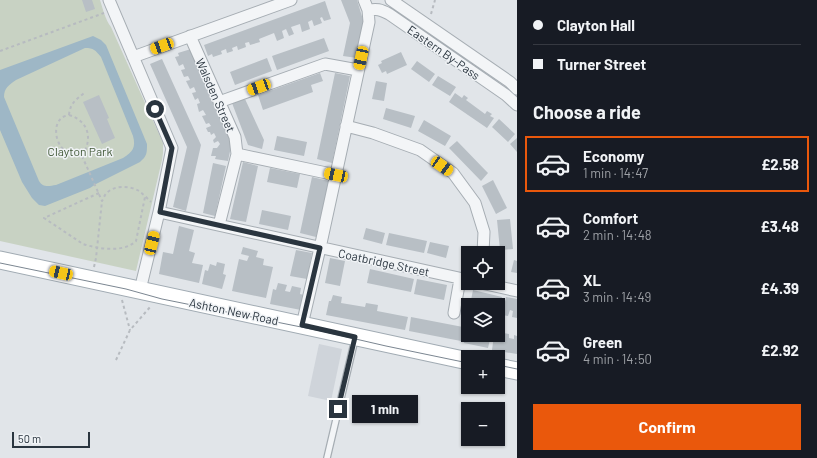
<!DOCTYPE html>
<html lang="en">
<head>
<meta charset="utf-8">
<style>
	body { margin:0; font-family:Barlow,sans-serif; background:#242831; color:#f1f3f6; height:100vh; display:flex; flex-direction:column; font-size:15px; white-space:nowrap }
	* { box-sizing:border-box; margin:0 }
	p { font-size:13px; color:#9ea1a6 }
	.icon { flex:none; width:22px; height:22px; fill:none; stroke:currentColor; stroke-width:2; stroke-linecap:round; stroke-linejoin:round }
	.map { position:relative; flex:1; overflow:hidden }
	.side { display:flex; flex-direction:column; background:#171b24; width:300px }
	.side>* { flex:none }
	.banner { display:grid; align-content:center; height:88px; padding:0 16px; background:#171b24 }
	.tools { position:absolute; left:461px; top:246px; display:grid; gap:8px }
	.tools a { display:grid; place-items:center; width:44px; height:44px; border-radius:0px; background:#171b24; box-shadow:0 1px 3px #0004; font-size:20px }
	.scale { position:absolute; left:12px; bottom:10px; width:78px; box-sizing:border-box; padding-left:4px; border:2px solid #2a353f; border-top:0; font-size:11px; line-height:14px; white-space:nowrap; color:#2a353f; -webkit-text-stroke:3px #f0f3f6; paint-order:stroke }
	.end { position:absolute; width:18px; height:18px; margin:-9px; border:5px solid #2a353f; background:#fff; box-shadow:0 0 0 2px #fff }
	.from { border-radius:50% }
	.bubble { position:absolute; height:28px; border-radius:0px; background:#171b24; box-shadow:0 1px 3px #0004; font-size:13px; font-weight:700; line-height:28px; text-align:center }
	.car { position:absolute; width:12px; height:24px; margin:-12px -6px; border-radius:5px; box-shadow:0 0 3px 1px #0007; background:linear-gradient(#f5c518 24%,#345 0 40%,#f5c518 0 76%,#345 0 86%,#f5c518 0) }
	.banner b { display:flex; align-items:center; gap:14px; height:38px; font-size:15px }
	.banner b+b { border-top:1px solid #363941 }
	.banner i { width:10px; height:10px; background:#f1f3f6 }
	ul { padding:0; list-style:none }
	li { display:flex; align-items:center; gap:12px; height:56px; margin:0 8px 6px; padding:0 8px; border:2px solid transparent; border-radius:0px }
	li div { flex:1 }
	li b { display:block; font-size:15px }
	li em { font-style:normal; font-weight:700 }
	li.selected { border-color:#ea580c }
	li>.icon { width:36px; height:36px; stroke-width:1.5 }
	h2 { padding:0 16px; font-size:18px; line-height:48px }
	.primary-button { display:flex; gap:8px; margin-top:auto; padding:8px 16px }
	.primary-button a { flex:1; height:46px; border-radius:0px; background:#ea580c; color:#fff; font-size:16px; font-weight:700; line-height:46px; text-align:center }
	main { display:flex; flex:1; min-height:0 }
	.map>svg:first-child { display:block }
</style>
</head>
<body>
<main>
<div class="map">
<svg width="517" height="458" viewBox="0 0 517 458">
	<rect width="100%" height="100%" fill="#e1e5e9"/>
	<path fill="#cfd4da" d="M319,344l23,5 -11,52 -23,-5z"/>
	<path fill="#c8d2c3" d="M0,0h100c3,9 5,19 11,27l52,116v10l-1,7 -26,111 -136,-30z"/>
	<path fill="#9eb7c6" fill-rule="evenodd" d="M93,36l8,4 5,5 41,99c0,9 0,12 -7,18l-44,22 -6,4 -45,18 -6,-1 -7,-7 -10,-16 -22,-52v-60zM85,48c9,0 10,2 16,9l32,79c3,11 0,16 -10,22l-67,27c-7,1 -13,3 -17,-4l-35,-84c0,-9 5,-12 12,-17z"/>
	<path fill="#b8bfc5" d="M82,0h10l3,9 -9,3z
		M341,0h16l7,23 -7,35 -14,-2 7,-33z
		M325,1l6,18 -7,2 -2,-4 -2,1 2,5 -8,3 -2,-6 -4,2 2,7 -8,3 -2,-8 -9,3 3,7 -5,2 -3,-7 -4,2 2,7 -7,3 -3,-8 -15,6 1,3 -10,3 -1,-3 -4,1 1,4 -8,3 -1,-4 -5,2 1,3 -6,2 -1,-4 -5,2 1,3 -9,3 -1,-3 -4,2 -4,-11z
		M324,38l5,13 -52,19 -5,-14z
		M191,49l41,93 -4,19 -13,-2 1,-3h-5l2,-8h4l3,-4 -2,-3 -4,2 -1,-3 3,-3 -2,-4 -3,2 -1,-3h-2l-2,-4 5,-2 -2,-3 -3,1 -4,-8 4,-1 -3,-5 -4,2 -2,-8 3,-1 -2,-5 -3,2 -3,-7 4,-1 -2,-5 -4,2 -4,-8 4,-1 -2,-4 -4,1 -3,-7 4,-1 -2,-5 -4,2 -4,-9 4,-1 -1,-3z
		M401,52l6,13 -20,9 -1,-3 -4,2 -4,-8 4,-2 -1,-2z
		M267,58l5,13 -37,14 -5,-13z
		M162,59l39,86 -15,66 -13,-4 14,-60 -37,-83z
		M417,61l18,13 -6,8 -18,-13z
		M320,73l3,8 -12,4 2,7 -50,18 -5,-15z
		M335,73l15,3 -18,87 -15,-4z
		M438,76l18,11 -6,9 -18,-11z
		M376,81l11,2 -3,18 -12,-2z
		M455,93l7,5 2,-3 4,3 -2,2 19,14 2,-3 5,3 -2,2 4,2 -7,10 -38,-26z
		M99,95l10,23 -2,1 8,19 -13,6 -19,-42z
		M245,99l19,41 -2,9 -14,-4 -16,-42z
		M386,108l29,8 -4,12 -28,-9z
		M499,119l16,15 -7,8 -16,-15z
		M424,120l27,16 -6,10 -27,-15z
		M277,136l30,6 -3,14 -30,-6z
		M517,138v14l-7,-8z
		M457,141l31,32 -7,8 -32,-33z
		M243,162l15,4 -12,56 -16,-3z
		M213,163l13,3 -11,50 -12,-3z
		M270,168l30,6 -3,14 -30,-6z
		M312,177l17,4 -13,56 -16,-4z
		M493,180l14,28 -11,6 -14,-28z
		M262,210l29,6 -3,14 -29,-6z
		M510,219l3,30 -13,1 -3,-30z
		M179,226l15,4 -5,21 6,2 -3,10 11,2 -4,18 -40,-9 4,-22 10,2z
		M366,228l19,5 -3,11 -19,-5z
		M389,233l38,8 -3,12 -38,-8z
		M430,242l19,4 -3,12 -19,-5z
		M243,247l15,4 -2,6 8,2 -1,6 10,2 -7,31 -34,-7 7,-32 8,2 2,-5 -8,-2z
		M296,250l16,3 -5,26 -17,-3z
		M330,258l15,3 -5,25 -15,-3z
		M514,260l3,1v12l-6,-1z
		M217,262l8,2 -2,10 3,1 -4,14 -20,-5 3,-14 3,1 2,-7 6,2z
		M370,269l44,10 -3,13 -44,-9z
		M417,279l30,6 -3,15 -30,-6z
		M278,283l9,2 -2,6 5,1 2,-6 9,2 -1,6 4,1 -3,15 -31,-6 3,-15 3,1z
		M473,290l29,7 -3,16 -1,-8h-28z
		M333,295l9,2 -1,6 24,4 1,-4 12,2 -1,6 31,6 -3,13 -79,-15 3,-14h2z
		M506,297l11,2v19l-5,-1 1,-6 -3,-1 -2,6 -6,-1z
		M411,317l52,10 -2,14 -52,-10z
		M467,329h1v6h23l-3,13 -24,-5z
		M498,332l11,2v4l5,1v-4l3,1v18l-25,-4 2,-15h4z"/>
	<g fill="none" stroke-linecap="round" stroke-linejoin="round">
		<g stroke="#a6adb3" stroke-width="8">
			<path id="lane" d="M327,458l28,-119"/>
		</g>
		<g stroke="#a6adb3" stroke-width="13">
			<path id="street" d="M109,0l63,148 -13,64 -19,78
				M391,0l119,82 7,7
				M368,10c9,-1 12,-1 21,4l117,81 11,10
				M190,36l45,101 2,17 -18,71
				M133,57l158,-57
				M219,102l106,-38 33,6
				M346,126l27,7 47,17 33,23 22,30 9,29 -1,21
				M237,154l99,21
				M159,212l309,68
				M481,283l36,8
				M454,313l6,-34
				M302,325l18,-77 49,-226 -1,-12 -4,-10"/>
		</g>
		<g stroke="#a1abb3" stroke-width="19">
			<path id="primary" d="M0,260l468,101
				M498,367l19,4"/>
		</g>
		<path stroke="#b7bbc0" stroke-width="2" stroke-dasharray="3 3" stroke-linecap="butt" d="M431,14l4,-14
			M0,51l104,-38
			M69,115c20,6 24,24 13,41 -8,0 -15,-2 -20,-8 -7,-8 -9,-25 1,-31 2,-1 5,-2 6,-2z
			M69,115c1,-12 7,-15 15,-22
			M82,156l20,45c1,-2 2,-4 3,-6 7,-10 24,-10 34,-4 4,3 8,7 12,11
			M99,193l-55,25 39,26c15,5 41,9 53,-3l9,-44
			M94,267l2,-9 6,-57
			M122,300l8,30
			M116,360l14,-30 21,-24"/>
		<use href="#lane" stroke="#f3f5f7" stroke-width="5.5"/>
		<use href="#street" stroke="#f3f5f7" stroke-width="11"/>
		<use href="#primary" stroke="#fff" stroke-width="17"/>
		<path stroke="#7b8691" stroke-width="1" d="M0,263l126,26 36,10 159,32 65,15 82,17
			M498,365l19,4"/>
	</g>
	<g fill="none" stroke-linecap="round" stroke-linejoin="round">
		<path stroke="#2a353f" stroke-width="5" d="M155,109l17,39 -12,64 160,36 -18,77 53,12 -17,72"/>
	</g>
	<g text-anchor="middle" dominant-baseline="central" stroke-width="3" stroke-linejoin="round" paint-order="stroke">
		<g font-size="12" fill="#2a353f" stroke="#f0f3f6">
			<text transform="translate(444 52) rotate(35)">Eastern By-Pass</text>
			<text transform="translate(216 95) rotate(66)">Walsden Street</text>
			<text transform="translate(384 262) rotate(12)">Coatbridge Street</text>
			<text transform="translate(234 311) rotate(12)">Ashton New Road</text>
		</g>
		<g font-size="12" fill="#435a39" stroke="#f0f3f6">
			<text x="80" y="151">Clayton Park</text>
		</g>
	</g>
</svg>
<div class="tools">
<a><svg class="icon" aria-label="locate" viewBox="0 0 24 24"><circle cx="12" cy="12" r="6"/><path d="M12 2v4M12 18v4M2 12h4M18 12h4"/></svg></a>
<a><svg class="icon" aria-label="layers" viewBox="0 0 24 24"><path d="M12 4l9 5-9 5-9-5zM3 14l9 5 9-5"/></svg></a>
<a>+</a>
<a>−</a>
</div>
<div class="scale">50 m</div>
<i class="end from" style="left:155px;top:109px"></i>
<i class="end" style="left:338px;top:409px"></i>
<div class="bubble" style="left:352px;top:395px;width:66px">1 min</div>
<i class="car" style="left:162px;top:46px;rotate:250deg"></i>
<i class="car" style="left:361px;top:58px;rotate:192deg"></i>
<i class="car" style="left:259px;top:87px;rotate:250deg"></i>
<i class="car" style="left:442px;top:166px;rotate:125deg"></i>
<i class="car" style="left:336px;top:175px;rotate:282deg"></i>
<i class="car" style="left:152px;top:243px;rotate:14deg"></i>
<i class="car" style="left:61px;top:273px;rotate:283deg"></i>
</div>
<section class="side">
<div class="banner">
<b><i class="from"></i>Clayton Hall</b>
<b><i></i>Turner Street</b>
</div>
<h2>Choose a ride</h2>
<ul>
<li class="selected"><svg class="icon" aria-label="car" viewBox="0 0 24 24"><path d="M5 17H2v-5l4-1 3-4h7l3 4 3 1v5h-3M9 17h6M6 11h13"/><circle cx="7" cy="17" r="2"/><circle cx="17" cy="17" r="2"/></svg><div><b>Economy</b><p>1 min · 14:47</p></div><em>£2.58</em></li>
<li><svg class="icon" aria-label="car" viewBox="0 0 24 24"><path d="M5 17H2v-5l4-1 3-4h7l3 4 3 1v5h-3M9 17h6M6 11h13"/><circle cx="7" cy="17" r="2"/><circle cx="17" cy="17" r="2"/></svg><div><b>Comfort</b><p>2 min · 14:48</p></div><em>£3.48</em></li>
<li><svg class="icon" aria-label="car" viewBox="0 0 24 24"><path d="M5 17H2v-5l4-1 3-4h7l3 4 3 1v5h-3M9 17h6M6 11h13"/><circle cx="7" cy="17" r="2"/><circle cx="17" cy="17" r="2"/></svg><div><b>XL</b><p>3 min · 14:49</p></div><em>£4.39</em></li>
<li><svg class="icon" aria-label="car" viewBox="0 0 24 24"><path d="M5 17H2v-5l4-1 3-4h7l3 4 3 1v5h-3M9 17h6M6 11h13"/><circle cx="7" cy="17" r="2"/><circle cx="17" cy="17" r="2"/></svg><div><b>Green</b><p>4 min · 14:50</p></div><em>£2.92</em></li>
</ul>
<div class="primary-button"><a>Confirm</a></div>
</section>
</main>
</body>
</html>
